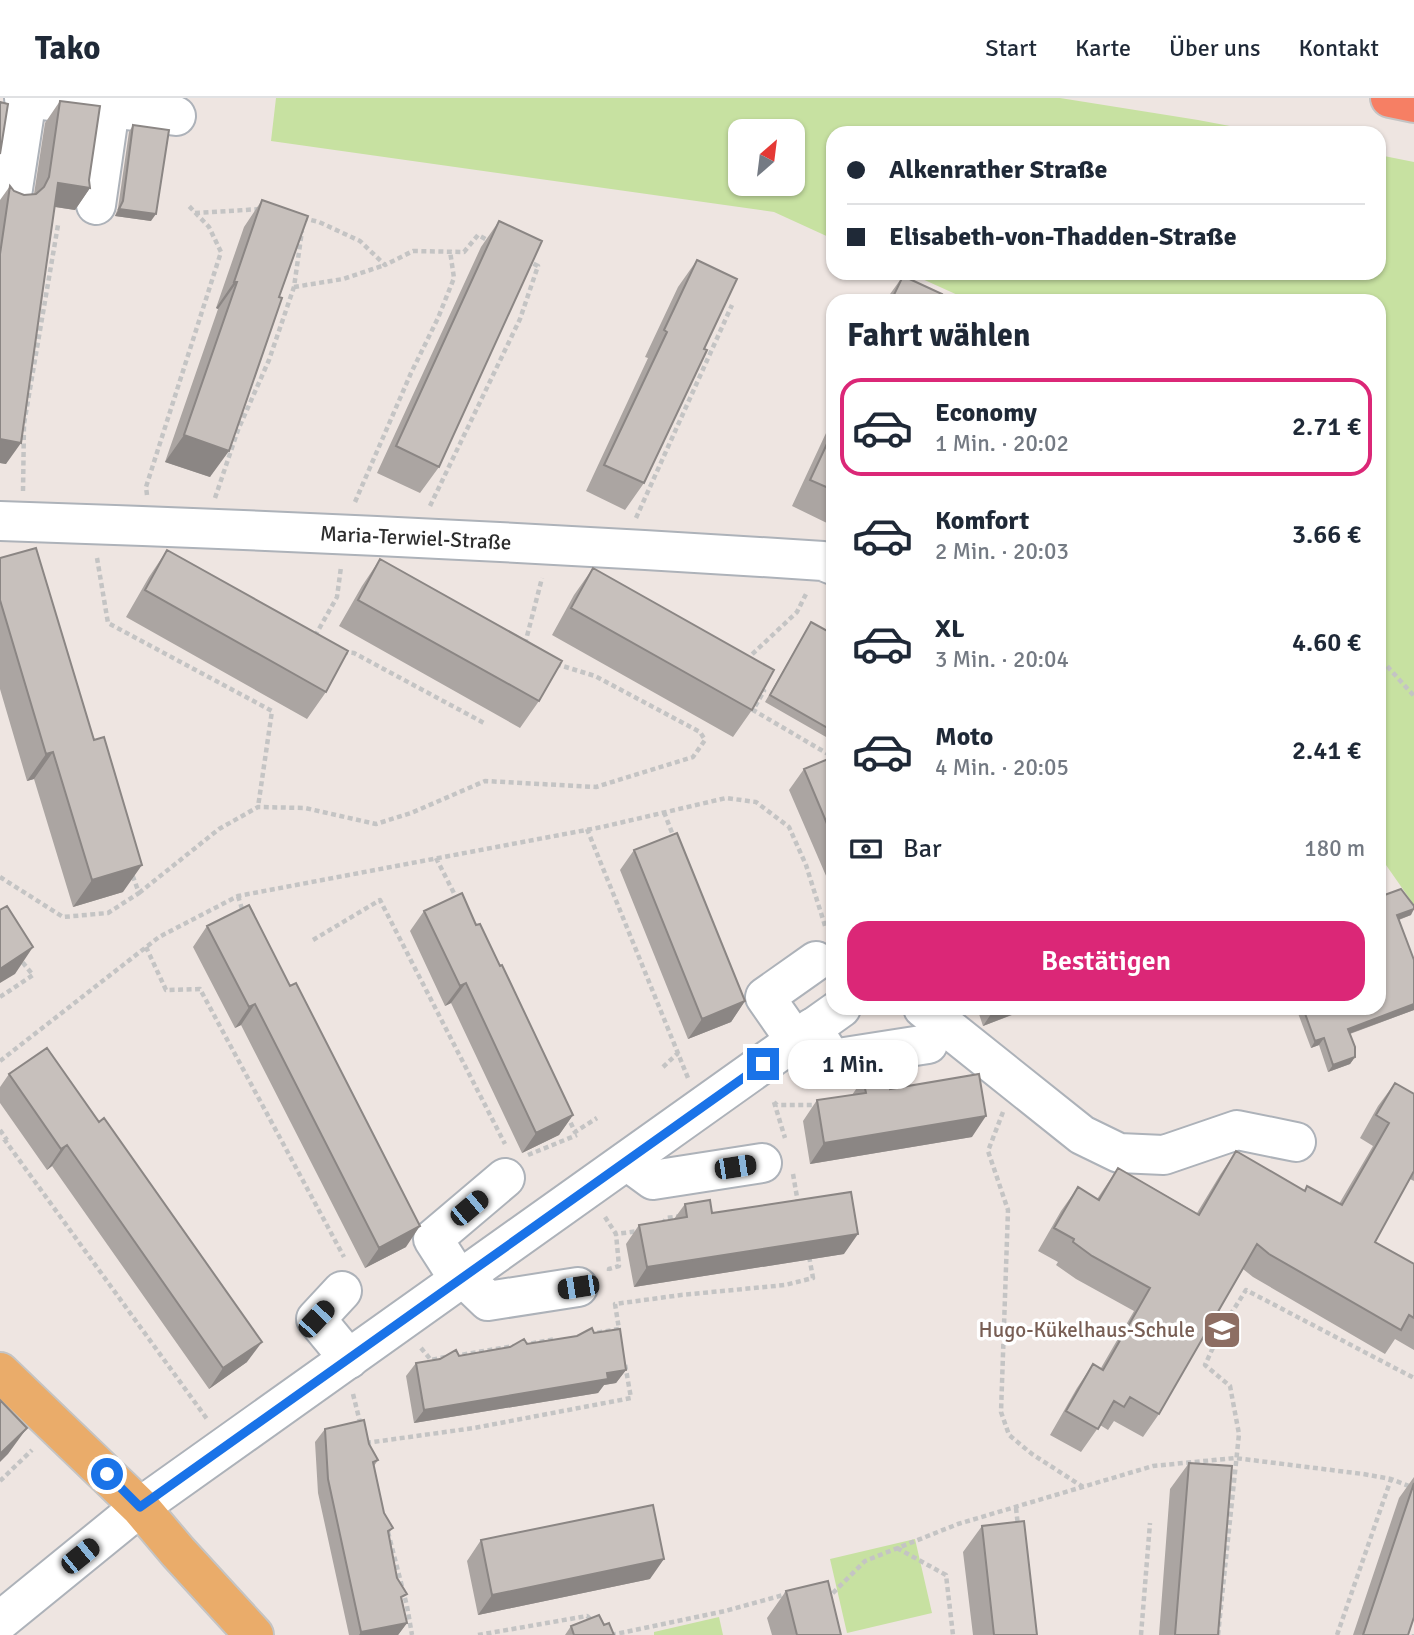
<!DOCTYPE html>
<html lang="de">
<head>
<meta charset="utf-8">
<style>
	body { margin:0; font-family:Signika,sans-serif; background:#f6f6f7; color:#1f2937; height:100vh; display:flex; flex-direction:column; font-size:26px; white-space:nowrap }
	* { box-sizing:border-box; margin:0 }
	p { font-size:23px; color:#747a83 }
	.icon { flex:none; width:38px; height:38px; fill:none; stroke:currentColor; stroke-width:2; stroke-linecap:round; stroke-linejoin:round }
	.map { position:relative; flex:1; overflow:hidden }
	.side { position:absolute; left:826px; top:196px; width:560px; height:721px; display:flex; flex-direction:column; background:#fff; border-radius:21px; box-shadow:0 2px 5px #0004 }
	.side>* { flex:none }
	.banner { position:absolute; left:826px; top:28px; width:560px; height:154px; border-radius:21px; box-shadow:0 2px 5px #0004; display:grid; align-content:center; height:154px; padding:0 21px; background:#fff }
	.needle { width:46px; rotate:28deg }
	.buttons { position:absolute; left:728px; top:21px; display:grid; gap:14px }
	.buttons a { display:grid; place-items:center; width:77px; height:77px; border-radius:14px; background:#fff; box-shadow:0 2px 5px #0004; font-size:35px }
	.end { position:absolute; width:32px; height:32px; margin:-16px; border:9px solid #1a73e8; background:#fff; box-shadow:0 0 0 4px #fff }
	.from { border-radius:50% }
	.bubble { position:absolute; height:49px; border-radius:21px; background:#fff; box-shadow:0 2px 5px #0004; font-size:23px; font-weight:600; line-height:49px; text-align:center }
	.car { position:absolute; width:21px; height:42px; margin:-21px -10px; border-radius:9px; box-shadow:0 0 5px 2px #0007; background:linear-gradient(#222 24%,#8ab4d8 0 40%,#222 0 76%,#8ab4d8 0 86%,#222 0) }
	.banner b { display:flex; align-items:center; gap:24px; height:66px; font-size:26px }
	.banner b+b { border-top:2px solid #e0e1e3 }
	.banner i { width:18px; height:18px; background:#1f2937 }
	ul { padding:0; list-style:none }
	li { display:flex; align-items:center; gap:21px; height:98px; margin:0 14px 10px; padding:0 7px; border:4px solid transparent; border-radius:21px }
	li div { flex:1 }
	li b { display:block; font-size:26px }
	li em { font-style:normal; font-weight:600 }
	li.selected { border-color:#db2777 }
	li>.icon { width:63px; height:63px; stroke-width:1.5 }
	h2 { padding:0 21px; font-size:32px; line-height:84px }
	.pay { display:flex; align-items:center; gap:18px; height:77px; padding:0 21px; font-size:26px }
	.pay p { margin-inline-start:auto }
	.primary-button { display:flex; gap:14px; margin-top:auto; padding:14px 21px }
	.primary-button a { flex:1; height:80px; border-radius:21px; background:#db2777; color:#fff; font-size:28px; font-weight:600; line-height:80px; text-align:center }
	header { display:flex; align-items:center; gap:42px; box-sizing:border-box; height:98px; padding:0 35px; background:#fff; border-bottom:2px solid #e0e1e3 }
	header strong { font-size:33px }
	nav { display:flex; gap:38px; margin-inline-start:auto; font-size:24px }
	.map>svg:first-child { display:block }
</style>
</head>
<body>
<header>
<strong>Tako</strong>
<nav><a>Start</a><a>Karte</a><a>Über uns</a><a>Kontakt</a></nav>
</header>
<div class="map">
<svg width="1414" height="1537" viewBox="0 0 1414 1537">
	<rect width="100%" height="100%" fill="#eee5e1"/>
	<path fill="#c7e1a1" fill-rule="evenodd" d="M276,0h784l138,22 69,13h-434v106l-59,-27 -503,-71zM793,33v53h-53v-53z
		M1379,57l35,7v743l-35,-50v-554h-408l-62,-28h470z
		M915,1441l17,74 -85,20 -17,-74z
		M719,1519l4,18h-69v-3z"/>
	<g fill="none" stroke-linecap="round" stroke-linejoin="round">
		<g stroke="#adb2b9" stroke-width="42">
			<g id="minor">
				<path d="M24,0l152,18"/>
				<path d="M12,97l15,-97"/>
				<path d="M96,107l14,-97"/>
				<path id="s1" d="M0,423c275,9 549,22 823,40l10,4"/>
				<path d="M923,910l159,127 37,18 45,2 73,-25 59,12"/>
				<path d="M812,930l20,31 96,-15"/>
				<path d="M795,942l-30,-43 51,-36"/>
				<path d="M627,1063l26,19 109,-17"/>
				<path d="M464,1180l24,23 90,-14"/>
				<path d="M460,1183l-27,-42 72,-61"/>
				<path d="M342,1193l-26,28 33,40"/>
				<path d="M0,1523l140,-114 701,-499"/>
			</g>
		</g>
		<g stroke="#c4c4c4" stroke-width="42">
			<path id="major" d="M0,1274l140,135 38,45 76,83"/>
		</g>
		<g stroke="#c4c4c4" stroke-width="42">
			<path id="highway" d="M1390,0l24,5"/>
		</g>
		<path stroke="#c4c4c4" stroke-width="4.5" stroke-dasharray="5 3.5" stroke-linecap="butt" d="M195,115l66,-4
			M303,120l16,4 41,19 25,24 28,-14 51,1 14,-17 11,6
			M294,189l49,-8 42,-14
			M23,393l1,-67 34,-199
			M147,397l-1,-8 75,-235 -12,-25 -22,-23
			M215,400l23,-68 31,-70 25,-73 8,-56
			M355,404l56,-129 27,-55 16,-40 -4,-27
			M430,408l90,-187 18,-53 -10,-5
			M636,420l96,-213
			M97,460l11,65 164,88 -14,96
			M315,538l22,-39 4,-30
			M525,546l17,-66
			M343,554l11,1 130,70
			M746,562l51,-48 10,-20
			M1379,567l8,1 27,30
			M760,591l4,2 -11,19 80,47
			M664,714l10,26
			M587,731l101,249
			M436,760l22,43
			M0,779l63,40 45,-4 31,-20 -7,-19
			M139,795l80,-64 39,-22 47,1 71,16 35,-11 74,-32 111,6 97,-30 12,-17 -5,-8 -105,-56 -39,-12
			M238,798l5,16
			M313,842l67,-40 125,244
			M146,849l20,43 34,-1 144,268
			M0,899l33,-22 -14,-17
			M0,963l159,-124 79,-41 364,-69 124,-29 30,4 33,25 17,38 20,64
			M663,969l15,-14
			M774,1004l11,36
			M774,1004l3,3h40
			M1003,1014l-15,39 20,59 -7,202 8,23 23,19 51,33
			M567,1017l8,17 22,-14
			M0,1032l7,10
			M4,1041l203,280
			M528,1057l49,-20
			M793,1076l5,29
			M605,1119l11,17 23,-3
			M663,1126l3,-6 16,-2
			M609,1173v-2l10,-3 -3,-32
			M589,1236l30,-5 -4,-25 66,-9 104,-10 28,-7 -4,-22
			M523,1247l33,-6
			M421,1250l10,12 14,-3
			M454,1258l60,-10
			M353,1296l8,32
			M366,1345l108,-15 157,-30 -6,-34
			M0,1383l32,-31
			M1016,1410l2,18
			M388,1434l19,74 5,29
			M897,1450l49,27 7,60
			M830,1502l-1,-3 36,-36 93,-37 195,-58 82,-8 128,16 28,5 23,9
			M478,1537l109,-19 6,5
			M611,1537l114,-24 62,-17
			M1141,1537l9,-112
			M1218,1537l21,-201 -9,-48 -25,-21 17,-37 24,-38 168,88
			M1337,1537l54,-156
			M1414,1537v-1"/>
		<use href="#minor" stroke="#fff" stroke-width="38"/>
		<use href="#major" stroke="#eaac6a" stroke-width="38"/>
		<use href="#highway" stroke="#f67f64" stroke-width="38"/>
	</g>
	<path fill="#aba5a2" d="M60,3l29,79 1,8 -15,22 -20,-3 -49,257 -6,-1v-263l10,-14 4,5 10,4 10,-1 11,-71z
		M133,27l18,96 -36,-5 3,-8 11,-76z
		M262,102l17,97 -69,180 -45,-15 53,-153 -2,-1 28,-81z
		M499,123l-60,246 -19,26 -43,-20 104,-226z
		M697,162l7,89 -60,134 -19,27 -39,-19 62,-133 -3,-1 33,-70z
		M903,178l36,25h-54z
		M833,320v104l-2,3 -39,-19z
		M167,452l159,142 -19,27 -181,-102 23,-40z
		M0,460l123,334 -50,15 -39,-128 -7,2 -27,-92z
		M380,461l159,142 -19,27 -181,-102 23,-40z
		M593,470l159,142 -19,27 -181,-102 22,-40z
		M811,524l22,12v107l-68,-39z
		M833,659v135l-44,-102 15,-21z
		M634,752l111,151 -14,21 -43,17 -68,-169z
		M1379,799l32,18 -12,5 15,40v50l-64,24 5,23 -5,7 -22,8 -9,-27 -8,3 -15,-40h83z
		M424,813l52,14 97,190 -14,20 -37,18 -71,-150 -6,3 -35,-75z
		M207,828l83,60 116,261 -41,21 -124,-243 -6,3 -42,-81z
		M977,910h64l-12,4 -1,-3 -45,17z
		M9,976l238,288 -38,27 -157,-223 -5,4 -47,-67v-16z
		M863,981l27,10 82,48 -162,27 -7,-43 14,-21 35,-5z
		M1395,985l19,11v87l-4,-2 -35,63 39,22v86l-19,-11 -10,15 -132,-77 -10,-8 -84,145 -16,23 -29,-16 -6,9 -8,-5 -19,27 -31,-17 27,-47 16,-24 8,4 33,-57 -58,-32 -20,-14 2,-3 -20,-11 23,-40 17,-24 19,12 21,-31 79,45 23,-38 16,-24 68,40 35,13 34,-58 -13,-8 18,-32z
		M685,1106l27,9 132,41 -210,33 -8,-43 13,-19 35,-6z
		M594,1235l32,37 -10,13 -12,2 -6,8 -184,30 -8,-47 10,-13z
		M325,1331l44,15 9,16 -4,6 10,47 9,15 -5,6 19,89 -9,12h-49l-31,-142 -3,-51z
		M1189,1365l29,172h-59l11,-146z
		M1414,1379v140l-6,18h-55l46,-137z
		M982,1428l55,109h-64l-10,-83z
		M481,1442l169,39 -172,36 -11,-54z
		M786,1493l55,44h-69l-5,-17z
		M604,1527l10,10h-49l6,-9z"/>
	<path fill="#8b8684" d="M58,85l32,5 -15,22 -32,-5z
		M119,111l37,5 -5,7 -36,-5z
		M234,184h3l-19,27 -2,-1z
		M184,337l45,16 -19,26 -45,-15z
		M0,341l21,4 -15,21 -6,-1z
		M53,654l-19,27 -7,2 19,-27z
		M142,767l-19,27 -50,15 19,-27z
		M1414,811l-3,6 -19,7 5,-7z
		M33,849l-18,27 -15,9v-14z
		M466,885l-15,20 -6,3 15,-20z
		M745,903l-14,21 -43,17 14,-20z
		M255,906l-14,21 -6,3 14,-21z
		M1414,906v6l-71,26 5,-7z
		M995,910h34l-46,18z
		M1032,910h9l-12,4z
		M1324,940l-5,7 -8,3 4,-7z
		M1355,959l-5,7 -22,8 5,-7z
		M573,1017l-14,20 -37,18 14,-20z
		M986,1018l-14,21 -162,27 14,-21z
		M67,1047l-15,21 -5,4 14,-21z
		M420,1128l-14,21 -41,21 14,-20z
		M858,1136l-14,20 -210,33 13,-20z
		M262,1244l-15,20 -38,27 14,-21z
		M626,1272l-10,13 -12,2 -6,8 -184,30 10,-13z
		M27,1330l-19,26 -8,8v-8z
		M664,1461l-14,20 -172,36 14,-20z
		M407,1525l-9,12h-39l2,-3z"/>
	<path fill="#c7c0bc" stroke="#8b8684" stroke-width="2" d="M60,3l40,5 -11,74 1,8 -32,-5 -37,260 -21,-4v-185l10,-68 4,5 10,4 12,-1 8,-7 5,-10z
		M0,4l8,2 -8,50z
		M133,27l36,5 -13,84 -37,-5 4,-8z
		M262,102l46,16 -29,81 3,1 -53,153 -45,-16 53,-153h-3z
		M499,123l43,20 -103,226 -43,-21z
		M697,162l40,19 -33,70 3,1 -63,133 -40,-18 63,-133 -3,-2z
		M903,178l39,18 -3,7h-48z
		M833,333v59l-23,-10z
		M36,450l58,192 10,-3 38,128 -50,15 -39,-128 -7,2 -46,-154v-42z
		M167,452l181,101 -22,41 -181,-102z
		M380,461l182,102 -23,40 -181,-101z
		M593,470l181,102 -22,40 -181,-102z
		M811,524l22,12v97l-63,-36z
		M833,659v81l-29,-69z
		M677,735l68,168 -43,18 -68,-169z
		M1401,791l13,17v3l-17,6 17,45v44l-66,25 7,18v10l-22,8 -9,-27 -9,3 -12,-33h76v-111z
		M462,795l14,32 4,-1 20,42 2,-1 71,150 -37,18 -70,-150 -6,3 -36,-75z
		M249,807l41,81 6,-3 124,243 -41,22 -124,-244 -6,3 -42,-81z
		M7,808l26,41 -33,22v-59z
		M47,950l52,74 5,-4 158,224 -39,26 -156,-223 -6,4 -52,-75z
		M979,976l7,42 -162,27 -7,-43 49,-7 -3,-14 25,-4 2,14z
		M1395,985l19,11v77l-39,71 39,22v54l-5,-3 -8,15 -132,-76 -12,-10 -98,170 -29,-17 -6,10 -10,-6 -16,28 -32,-18 27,-47 10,6 47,-82 -58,-32 -19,-14 1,-3 -20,-11 24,-41 21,13 19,-32 81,47 37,-64 69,40 2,-5 35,19 47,-82 -13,-8z
		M851,1094l7,42 -211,33 -8,-42 48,-8 -2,-13 25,-4 2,13z
		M592,1230l2,5 26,-4 6,41 -19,3 1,6 -184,31 -8,-47 24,-4 16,-9 3,6 51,-9 14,-8 3,5 50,-8z
		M0,1302l27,28 -27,26z
		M364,1322l5,24 9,16 -5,2 11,51 9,15 -5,3 9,47 10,16 -6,3 6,26 -46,9 -33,-153 -3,-50z
		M1189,1365l43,3 -14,169h-43z
		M1414,1385v134l-6,18h-45z
		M653,1407l11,54 -172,36 -11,-55z
		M1024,1423l13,114h-43l-12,-109z
		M828,1483l13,54h-44l-11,-44z
		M599,1517l5,10 5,-2 5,12h-40l-3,-9z"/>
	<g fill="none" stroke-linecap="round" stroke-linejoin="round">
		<path stroke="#1a73e8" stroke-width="9" d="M107,1376l33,33 623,-443"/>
	</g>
	<defs>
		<g id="school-square" transform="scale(2.0125)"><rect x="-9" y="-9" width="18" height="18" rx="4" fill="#8d6e63" stroke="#fff"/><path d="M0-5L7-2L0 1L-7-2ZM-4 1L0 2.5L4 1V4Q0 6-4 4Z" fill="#fff"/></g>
	</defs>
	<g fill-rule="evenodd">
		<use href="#school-square" x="1222" y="1232"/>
	</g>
	<g text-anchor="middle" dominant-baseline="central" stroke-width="7" stroke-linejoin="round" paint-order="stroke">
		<g font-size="21" fill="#2d2d2d" stroke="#fff">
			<text stroke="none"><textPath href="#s1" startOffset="416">Maria-Terwiel-Straße</textPath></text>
		</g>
		<g font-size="21" fill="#785e54" stroke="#fff" text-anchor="end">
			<text x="1195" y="1232">Hugo-Kükelhaus-Schule</text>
		</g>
	</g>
</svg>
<div class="buttons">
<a><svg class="needle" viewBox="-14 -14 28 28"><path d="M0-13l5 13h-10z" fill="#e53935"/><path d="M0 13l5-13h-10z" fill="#747a83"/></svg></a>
</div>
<i class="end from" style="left:107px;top:1376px"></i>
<i class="end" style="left:763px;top:966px"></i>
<div class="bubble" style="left:788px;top:942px;width:130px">1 Min.</div>
<i class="car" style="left:735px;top:1069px;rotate:81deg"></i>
<i class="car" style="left:469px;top:1110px;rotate:50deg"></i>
<i class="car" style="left:578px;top:1189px;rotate:261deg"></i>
<i class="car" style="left:316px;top:1221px;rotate:43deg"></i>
<i class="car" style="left:80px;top:1458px;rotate:51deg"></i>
<div class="banner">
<b><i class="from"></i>Alkenrather Straße</b>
<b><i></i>Elisabeth-von-Thadden-Straße</b>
</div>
<section class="side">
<h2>Fahrt wählen</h2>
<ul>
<li class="selected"><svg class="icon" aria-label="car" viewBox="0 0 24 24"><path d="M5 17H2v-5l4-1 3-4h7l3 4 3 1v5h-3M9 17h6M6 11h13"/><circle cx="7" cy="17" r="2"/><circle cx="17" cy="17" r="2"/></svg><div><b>Economy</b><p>1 Min. · 20:02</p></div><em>2.71 €</em></li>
<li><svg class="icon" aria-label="car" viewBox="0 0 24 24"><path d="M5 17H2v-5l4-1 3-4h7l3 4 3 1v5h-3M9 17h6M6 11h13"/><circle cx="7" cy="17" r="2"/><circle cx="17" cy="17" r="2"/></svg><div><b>Komfort</b><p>2 Min. · 20:03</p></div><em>3.66 €</em></li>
<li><svg class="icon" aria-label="car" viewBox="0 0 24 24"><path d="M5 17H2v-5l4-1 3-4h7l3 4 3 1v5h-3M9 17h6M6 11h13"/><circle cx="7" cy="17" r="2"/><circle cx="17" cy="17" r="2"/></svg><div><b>XL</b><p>3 Min. · 20:04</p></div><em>4.60 €</em></li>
<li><svg class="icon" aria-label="car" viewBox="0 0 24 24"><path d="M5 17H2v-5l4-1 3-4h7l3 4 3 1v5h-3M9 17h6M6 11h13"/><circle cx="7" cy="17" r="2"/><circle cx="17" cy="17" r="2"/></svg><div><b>Moto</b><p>4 Min. · 20:05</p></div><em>2.41 €</em></li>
</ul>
<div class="pay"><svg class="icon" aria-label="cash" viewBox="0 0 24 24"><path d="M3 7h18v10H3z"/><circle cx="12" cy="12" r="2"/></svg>Bar<p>180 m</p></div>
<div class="primary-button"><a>Bestätigen</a></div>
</section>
</div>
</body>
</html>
